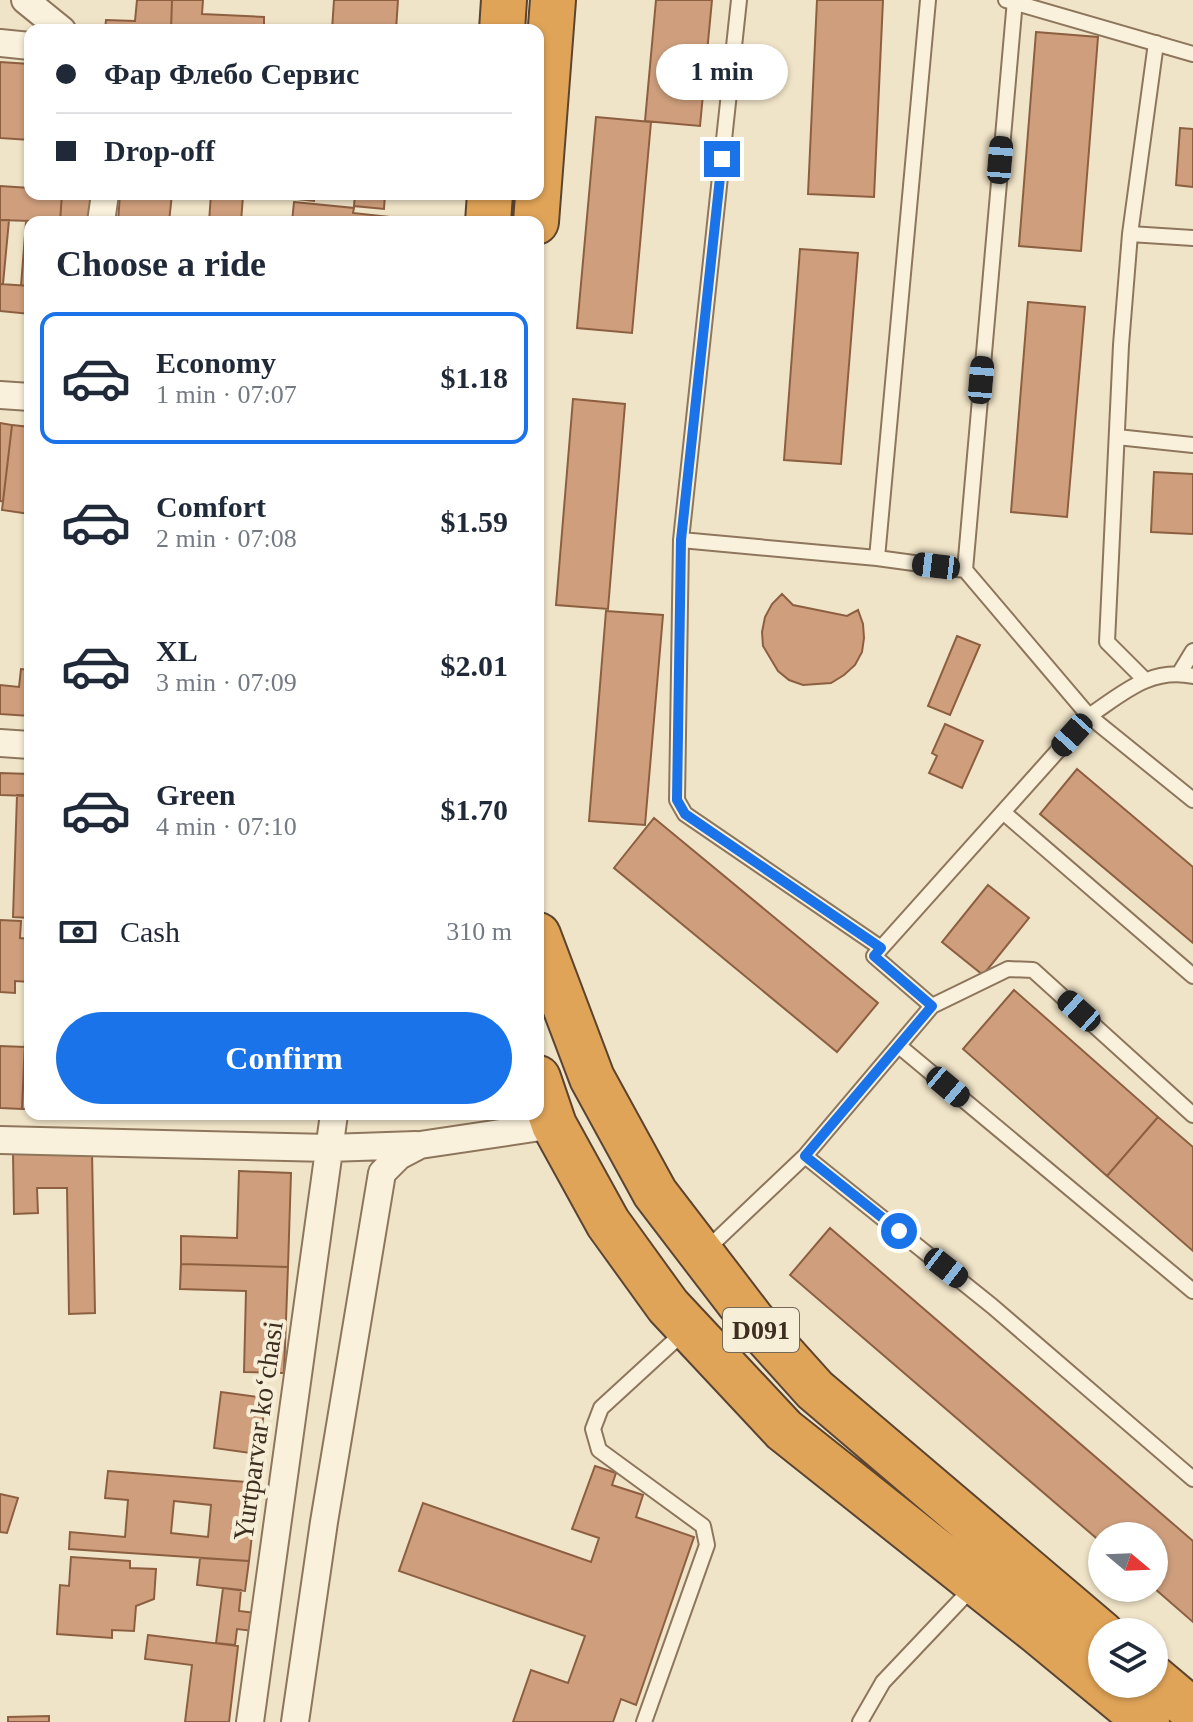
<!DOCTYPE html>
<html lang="en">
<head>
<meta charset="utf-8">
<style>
	body { margin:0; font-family:"Times New Roman",serif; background:#f6f6f7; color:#1f2937; height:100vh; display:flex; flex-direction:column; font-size:30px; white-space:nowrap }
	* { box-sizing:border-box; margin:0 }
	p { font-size:26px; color:#747a83 }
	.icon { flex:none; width:44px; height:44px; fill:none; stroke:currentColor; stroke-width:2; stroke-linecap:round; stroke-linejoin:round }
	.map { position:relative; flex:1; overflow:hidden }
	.side { position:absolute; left:24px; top:216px; width:520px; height:904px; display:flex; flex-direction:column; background:#fff; border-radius:16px; box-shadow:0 2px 6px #0004 }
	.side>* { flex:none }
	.hud { position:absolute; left:24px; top:24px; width:520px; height:176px; border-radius:16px; box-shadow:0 2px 6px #0004; display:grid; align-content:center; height:176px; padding:0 32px; background:#fff }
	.needle { width:52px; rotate:109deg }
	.fabs { position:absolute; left:1088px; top:1522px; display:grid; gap:16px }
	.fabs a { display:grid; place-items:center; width:80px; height:80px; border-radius:50%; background:#fff; box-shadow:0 2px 6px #0004; font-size:40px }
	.end { position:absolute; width:36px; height:36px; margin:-18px; border:10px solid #1a73e8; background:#fff; box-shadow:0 0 0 4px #fff }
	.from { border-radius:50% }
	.bubble { position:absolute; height:56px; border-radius:28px; background:#fff; box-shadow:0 2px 6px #0004; font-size:26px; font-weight:800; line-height:56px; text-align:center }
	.car { position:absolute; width:24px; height:48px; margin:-24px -12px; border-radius:10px; box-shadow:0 0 6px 2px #0007; background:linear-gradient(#222 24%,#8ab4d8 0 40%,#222 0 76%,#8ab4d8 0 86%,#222 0) }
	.hud b { display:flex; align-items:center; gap:28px; height:76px; font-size:30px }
	.hud b+b { border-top:2px solid #e0e1e3 }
	.hud i { width:20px; height:20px; background:#1f2937 }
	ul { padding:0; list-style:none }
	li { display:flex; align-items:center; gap:24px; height:132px; margin:0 16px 12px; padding:0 16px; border:4px solid transparent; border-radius:16px }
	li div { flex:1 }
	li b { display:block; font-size:30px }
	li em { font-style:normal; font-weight:800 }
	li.on { border-color:#1a73e8 }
	li>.icon { width:72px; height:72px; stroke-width:1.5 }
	h2 { padding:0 32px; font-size:36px; line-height:96px }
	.pay { display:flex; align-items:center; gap:20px; height:88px; padding:0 32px; font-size:30px }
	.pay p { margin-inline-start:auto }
	.cta { display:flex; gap:16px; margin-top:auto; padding:16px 32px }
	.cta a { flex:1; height:92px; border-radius:48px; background:#1a73e8; color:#fff; font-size:32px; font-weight:800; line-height:92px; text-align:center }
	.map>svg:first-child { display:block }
</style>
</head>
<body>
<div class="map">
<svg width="1193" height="1722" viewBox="0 0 1193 1722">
	<rect width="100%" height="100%" fill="#f0e4c8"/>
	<path fill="#cf9f7d" stroke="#8d5f41" stroke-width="2" fill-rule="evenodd" d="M137,0h35l-1,30h-66l1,-10 29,1z
		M172,0h31l-1,14 62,3v13h-93z
		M334,0h64l-2,30h-64z
		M656,0h56l-12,126 -55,-5z
		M817,0h66l-9,197 -66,-3z
		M1036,32l62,5 -17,214 -62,-5z
		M0,62l30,2v76l-30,-2z
		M596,117l55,5 -19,211 -55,-5z
		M1180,128l13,1v58l-17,-2z
		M0,186l30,2v6h32l-2,28 -60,-2z
		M62,194h32l-3,28h-31z
		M120,194h52l-3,28h-51z
		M211,194l32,2 -2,26h-32z
		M251,194h63v7z
		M355,194h30l-1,15 -30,-3z
		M294,202l60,6 -1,5 36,4v5h-97z
		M0,220h9l-6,64h-3z
		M26,222h4v64h-9z
		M800,249l58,4 -17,211 -57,-4z
		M0,284l30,2v28l-30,-3z
		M1028,302l57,5 -18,210 -56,-5z
		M573,399l52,5 -17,205 -52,-4z
		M0,423l12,2 -9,77 -3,-1z
		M12,425l18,2v87l-28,-4z
		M1154,472l39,2v60l-42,-2z
		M782,594l11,11 54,11 11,-6 5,14 1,14 -2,14 -7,13 -11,10 -13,8 -28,2 -14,-5 -11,-9 -15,-25 -1,-14 3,-15 7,-13z
		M606,611l57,4 -18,210 -56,-4z
		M957,636l23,9 -30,70 -22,-9z
		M21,669l9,1v46l-30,-2v-29l19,2z
		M945,724l38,17 -21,47 -33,-15 8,-17 -5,-3z
		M1077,769l116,98v76l-153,-129z
		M0,773l30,1v22l-30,-1z
		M17,795l13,1v122l-17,-1z
		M654,818l224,185 -41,49 -223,-184z
		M988,885l41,33 -46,57 -41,-33z
		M0,920l21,1 -1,17 10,1v43l-15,-1v12l-15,-1z
		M1014,990l144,127 -51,59 -144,-127z
		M26,1017h4v92h-8z
		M0,1046l25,1 -3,62 -22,-1z
		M1158,1117l35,30v104l-86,-75z
		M92,1151l3,162 -26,1 -2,-126h-30l1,25 -24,1 -1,-61z
		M239,1171l52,2 -3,94 -107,-3v-28l56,2z
		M830,1228l363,313v81l-39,-34v-52h-52v7l-312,-268z
		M181,1264l107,3 -4,106 -40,-1 2,-81 -66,-2z
		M221,1392l45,6 -8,56 -44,-6z
		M595,1466l21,7 -4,12 31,10 -7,22 58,20 -58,168 -15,-6 -8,23h-100l18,-52 37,13 17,-47 -186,-65 24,-68 168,59 8,-24 -27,-9z
		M108,1471l150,12 -9,78 -180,-12 1,-17 55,5 3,-37 -23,-2zM174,1501l37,4 -3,32 -37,-4z
		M0,1494l18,4 -11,35 -7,-1z
		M71,1557l59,4v7l26,1 -2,30 -18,7 -2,25 -22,-1v8l-55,-4 3,-49 9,1z
		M200,1558l49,3 -4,30 -48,-6z
		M223,1588l18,2 -2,21 16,2 -2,18 -16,-2 -2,16 -19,-2z
		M148,1635l90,11 -9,76h-44l7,-57 -47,-6z
		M49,1716v6h-41v-5z"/>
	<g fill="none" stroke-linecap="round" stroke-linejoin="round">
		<g stroke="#8d765c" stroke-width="18">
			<path id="lane" d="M739,0l-58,540 -4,260 8,14 196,134
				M1006,0l187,54
				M1130,234l63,4
				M1117,437l76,8
				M681,540l196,18 88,12 50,-570
				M877,558l51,-558
				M965,570l124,146c33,-22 61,-49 104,-40
				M1179,674l14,-23
				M1144,679l-37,-37 14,-297 9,-111 26,-191
				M1003,812l190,164
				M932,1006l76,-37 25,1 160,145
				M899,1046l294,245
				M805,1156l127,-150 -58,-50 215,-240 104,84
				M705,1251l100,-95 187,150 201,173
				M644,1722l63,-177 -4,-19 -104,-76 -6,-21 8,-21 84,-77
				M860,1722l23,-40 91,-96"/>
		</g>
		<g stroke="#8d765c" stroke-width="30">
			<path id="street" d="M25,0l37,30
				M0,43l30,3
				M101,222l4,-28
				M0,395l30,2
				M0,743l30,2
				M0,1140l329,8 87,-3
				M250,1722l84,-608
				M295,1722l29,-200 58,-349 17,-17 21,-11 134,-20"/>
		</g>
		<g stroke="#5b4430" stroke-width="48">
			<path id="highway" d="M502,30l2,-30
				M488,222l2,-28
				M536,222l17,-222
				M538,935l54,143 63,115 98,128 62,69 287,244
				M538,1078l16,47 54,98 60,83 116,124 254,202 109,90
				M1154,1678l39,33"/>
		</g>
		<use href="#lane" stroke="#faf1dc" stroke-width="14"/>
		<use href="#street" stroke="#faf1dc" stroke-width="26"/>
		<use href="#highway" stroke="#e0a458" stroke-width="44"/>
	</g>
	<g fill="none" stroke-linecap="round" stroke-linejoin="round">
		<path stroke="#1a73e8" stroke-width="10" d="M722,159l-41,381 -4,260 8,14 196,134 -7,8 58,50 -127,150 94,75"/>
	</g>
	<g text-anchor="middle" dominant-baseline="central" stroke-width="8" stroke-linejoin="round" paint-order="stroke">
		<rect fill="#f7eed8" stroke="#756857" stroke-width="2" x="723" y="1308" width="76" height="44" rx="6"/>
		<g font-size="26" font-weight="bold" fill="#3d2e20">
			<text x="761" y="1330">D091</text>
		</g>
		<g font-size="28" fill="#3d2e20" stroke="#f7eed8">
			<text transform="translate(258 1431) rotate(-82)">Yurtparvar koʻchasi</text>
		</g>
	</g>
</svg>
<div class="fabs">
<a><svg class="needle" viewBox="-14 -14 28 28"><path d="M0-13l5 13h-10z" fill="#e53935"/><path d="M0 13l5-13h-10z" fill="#747a83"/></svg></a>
<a><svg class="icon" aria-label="layers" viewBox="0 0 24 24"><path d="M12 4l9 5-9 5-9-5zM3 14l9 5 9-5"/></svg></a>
</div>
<i class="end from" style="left:899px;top:1231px"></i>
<i class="end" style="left:722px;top:159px"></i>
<div class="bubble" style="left:656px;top:44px;width:132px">1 min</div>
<i class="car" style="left:1000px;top:160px;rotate:5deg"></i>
<i class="car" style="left:981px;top:380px;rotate:5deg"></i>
<i class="car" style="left:936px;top:566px;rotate:277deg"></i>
<i class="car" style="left:1072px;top:735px;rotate:222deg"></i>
<i class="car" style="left:1079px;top:1011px;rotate:312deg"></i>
<i class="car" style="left:948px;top:1087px;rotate:130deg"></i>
<i class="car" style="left:946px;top:1268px;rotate:128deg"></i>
<div class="hud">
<b><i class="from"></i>Фар Флебо Сервис</b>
<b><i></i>Drop-off</b>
</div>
<section class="side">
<h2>Choose a ride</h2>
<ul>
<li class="on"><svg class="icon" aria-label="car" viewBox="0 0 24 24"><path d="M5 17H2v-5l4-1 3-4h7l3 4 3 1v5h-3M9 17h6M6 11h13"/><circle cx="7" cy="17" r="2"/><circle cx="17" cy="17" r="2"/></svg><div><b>Economy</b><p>1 min · 07:07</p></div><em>$1.18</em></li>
<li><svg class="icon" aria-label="car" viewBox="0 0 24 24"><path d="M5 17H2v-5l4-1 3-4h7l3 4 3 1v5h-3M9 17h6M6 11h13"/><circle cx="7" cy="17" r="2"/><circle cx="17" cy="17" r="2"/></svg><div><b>Comfort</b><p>2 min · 07:08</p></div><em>$1.59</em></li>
<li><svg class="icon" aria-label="car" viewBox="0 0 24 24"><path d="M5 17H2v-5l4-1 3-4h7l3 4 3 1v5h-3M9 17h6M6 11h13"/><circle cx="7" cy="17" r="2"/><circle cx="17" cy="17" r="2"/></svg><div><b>XL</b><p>3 min · 07:09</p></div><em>$2.01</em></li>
<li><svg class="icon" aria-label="car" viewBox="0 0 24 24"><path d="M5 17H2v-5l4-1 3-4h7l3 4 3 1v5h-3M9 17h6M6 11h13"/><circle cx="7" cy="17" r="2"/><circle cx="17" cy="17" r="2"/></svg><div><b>Green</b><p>4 min · 07:10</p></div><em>$1.70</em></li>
</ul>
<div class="pay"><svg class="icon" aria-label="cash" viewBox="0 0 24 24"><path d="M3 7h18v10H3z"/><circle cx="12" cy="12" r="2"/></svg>Cash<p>310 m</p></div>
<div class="cta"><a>Confirm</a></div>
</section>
</div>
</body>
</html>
